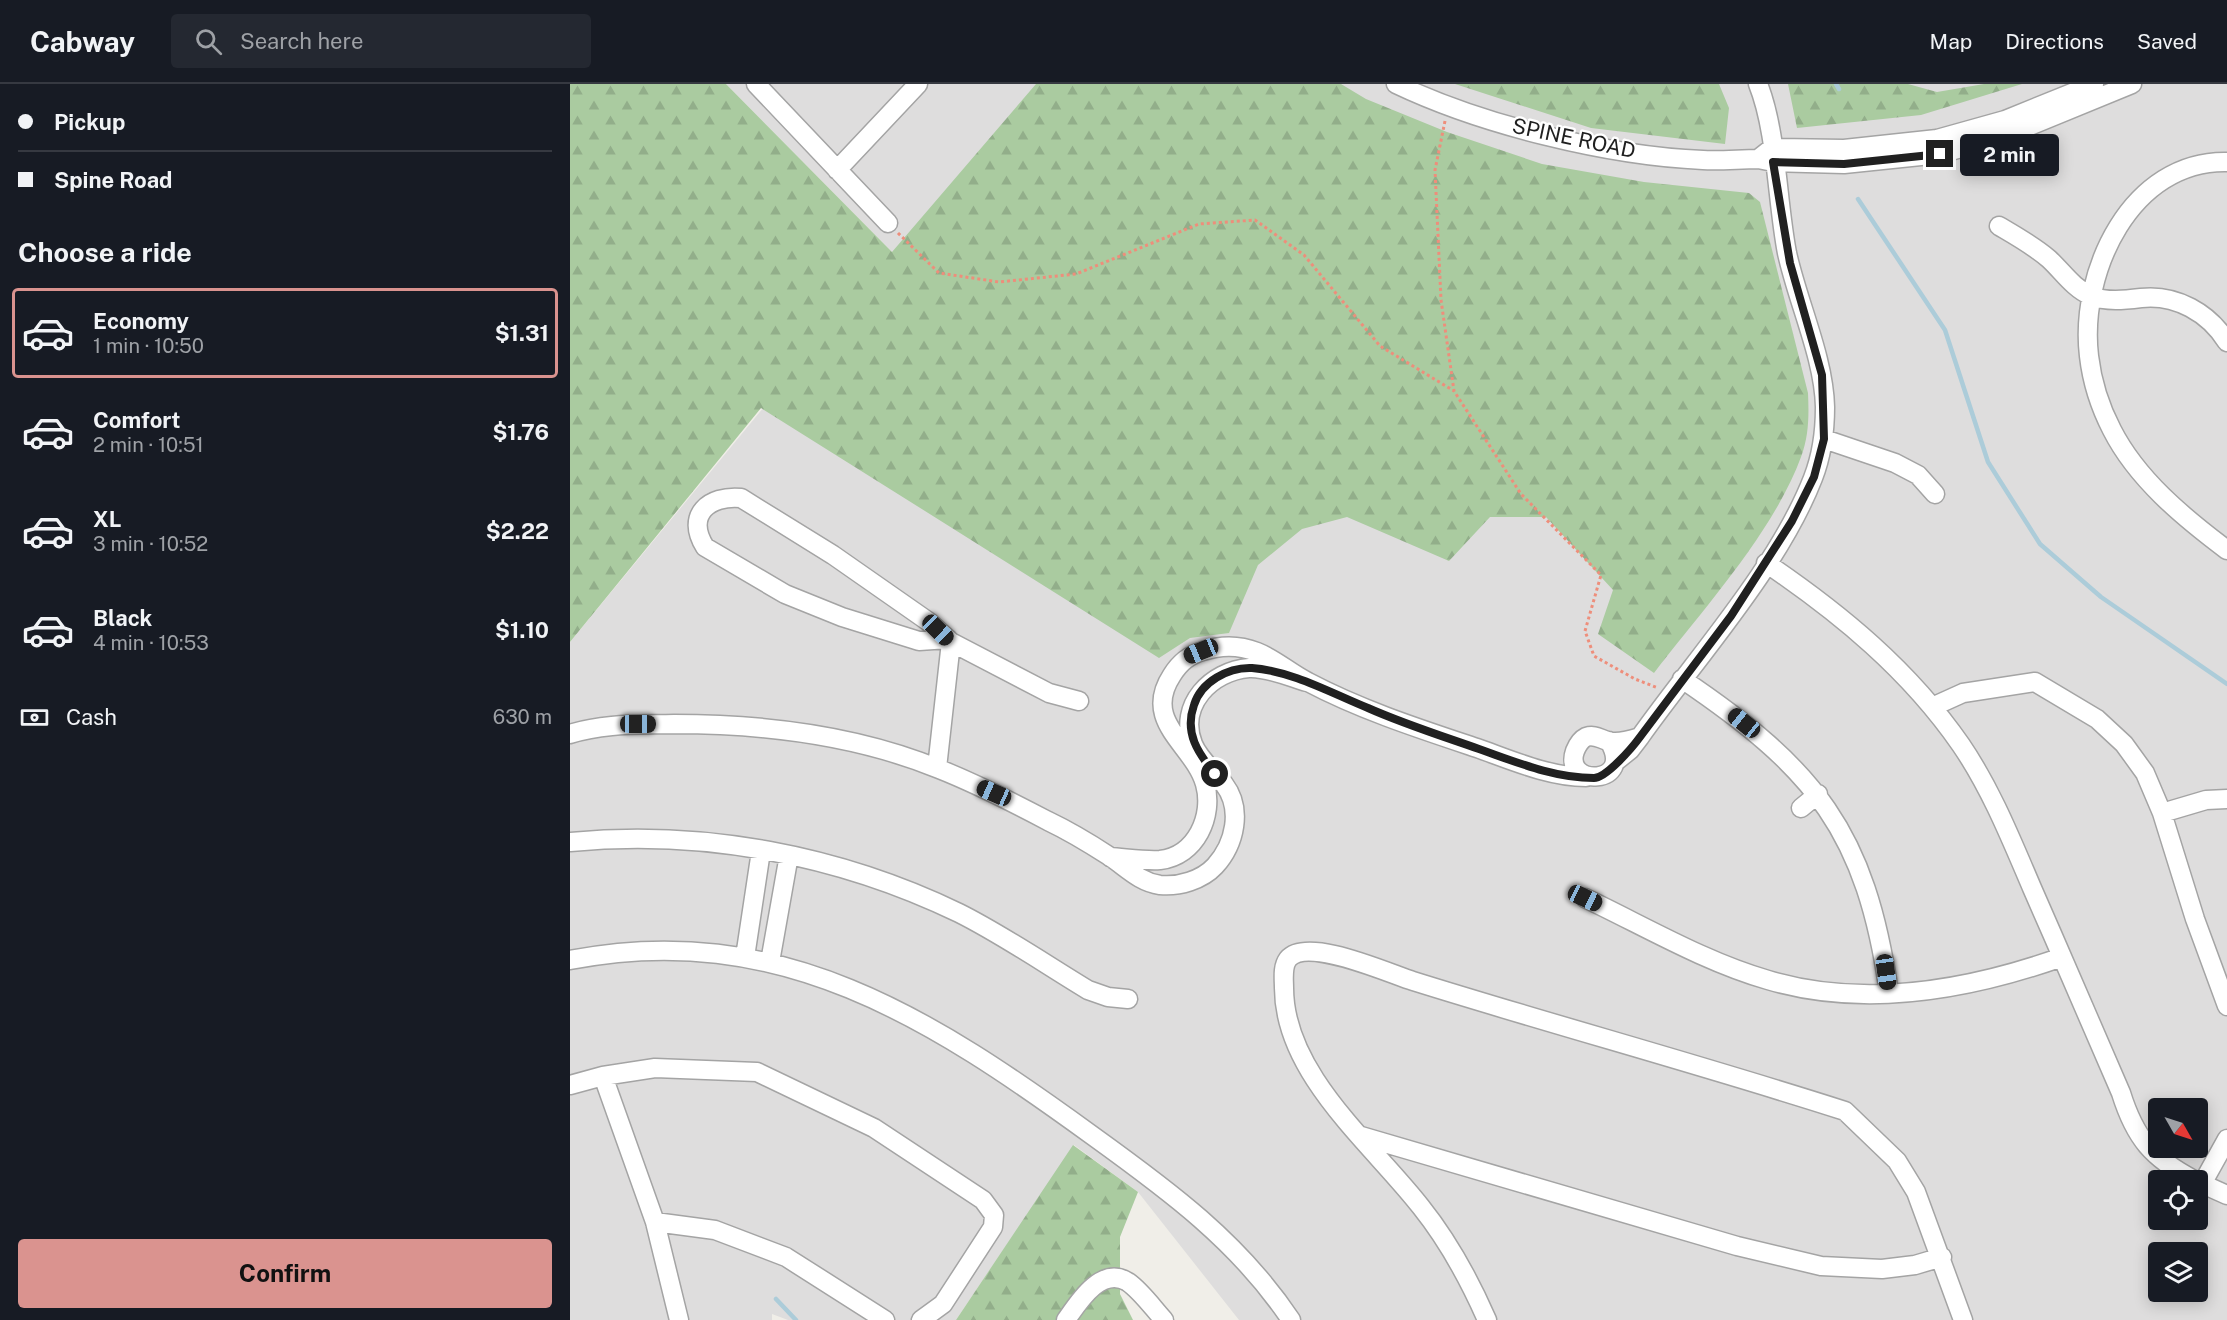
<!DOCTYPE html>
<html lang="en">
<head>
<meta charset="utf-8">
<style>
	body { margin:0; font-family:"Public Sans",sans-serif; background:#242831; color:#f1f3f6; height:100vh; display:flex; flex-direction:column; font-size:22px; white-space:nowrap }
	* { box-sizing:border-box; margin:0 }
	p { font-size:20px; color:#9ea1a6 }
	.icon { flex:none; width:33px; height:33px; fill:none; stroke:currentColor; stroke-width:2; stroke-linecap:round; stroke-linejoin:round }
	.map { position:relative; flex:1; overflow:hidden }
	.side { display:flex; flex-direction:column; background:#171b24; width:570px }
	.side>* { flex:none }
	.guide { display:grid; align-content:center; height:132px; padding:0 18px; background:#171b24 }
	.needle { width:39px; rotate:129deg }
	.tools { position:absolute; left:1578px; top:1014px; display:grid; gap:12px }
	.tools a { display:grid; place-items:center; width:60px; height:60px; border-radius:6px; background:#171b24; box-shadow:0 3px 15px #0003; font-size:30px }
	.end { position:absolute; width:27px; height:27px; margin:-14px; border:8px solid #202020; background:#fff; box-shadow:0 0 0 3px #fff }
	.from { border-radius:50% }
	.bubble { position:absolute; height:42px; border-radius:6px; background:#171b24; box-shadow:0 3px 15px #0003; font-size:20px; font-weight:700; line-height:42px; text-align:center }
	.car { position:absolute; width:18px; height:36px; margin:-18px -9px; border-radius:8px; box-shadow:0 0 4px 2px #0007; background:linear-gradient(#222 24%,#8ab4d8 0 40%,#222 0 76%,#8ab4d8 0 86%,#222 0) }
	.guide b { display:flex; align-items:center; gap:21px; height:57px; font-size:22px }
	.guide b+b { border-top:2px solid #363941 }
	.guide i { width:15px; height:15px; background:#f1f3f6 }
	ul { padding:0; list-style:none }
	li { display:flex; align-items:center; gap:18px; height:90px; margin:0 12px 9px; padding:0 6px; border:3px solid transparent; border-radius:6px }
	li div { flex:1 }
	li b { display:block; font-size:22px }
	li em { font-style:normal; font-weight:700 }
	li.on { border-color:#da938f }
	li>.icon { width:54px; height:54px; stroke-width:1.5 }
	h2 { padding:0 18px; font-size:27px; line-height:72px }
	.pay { display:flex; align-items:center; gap:15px; height:66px; padding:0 18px; font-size:22px }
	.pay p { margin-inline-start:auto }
	.primary-button { display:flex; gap:12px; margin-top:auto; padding:12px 18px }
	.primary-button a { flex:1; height:69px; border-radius:6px; background:#da938f; color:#111; font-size:24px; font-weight:700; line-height:69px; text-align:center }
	header { display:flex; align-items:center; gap:36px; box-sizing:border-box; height:84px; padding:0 30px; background:#171b24; border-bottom:2px solid #363941 }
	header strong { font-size:28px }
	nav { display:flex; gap:33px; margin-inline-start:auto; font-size:21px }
	.search { width:420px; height:54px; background:#242831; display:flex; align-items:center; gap:15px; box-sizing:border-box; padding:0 21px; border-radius:6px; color:#9ea1a6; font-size:22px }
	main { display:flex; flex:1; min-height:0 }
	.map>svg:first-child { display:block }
</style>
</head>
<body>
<header>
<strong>Cabway</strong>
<div class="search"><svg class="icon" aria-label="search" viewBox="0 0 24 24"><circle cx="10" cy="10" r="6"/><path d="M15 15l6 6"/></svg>Search here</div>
<nav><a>Map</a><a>Directions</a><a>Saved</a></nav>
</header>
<main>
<section class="side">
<div class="guide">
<b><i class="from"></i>Pickup</b>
<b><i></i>Spine Road</b>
</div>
<h2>Choose a ride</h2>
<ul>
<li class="on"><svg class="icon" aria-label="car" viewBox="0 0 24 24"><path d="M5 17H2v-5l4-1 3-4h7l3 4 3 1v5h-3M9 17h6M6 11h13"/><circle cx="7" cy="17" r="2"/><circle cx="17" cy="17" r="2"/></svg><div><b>Economy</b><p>1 min · 10:50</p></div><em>$1.31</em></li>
<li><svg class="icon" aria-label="car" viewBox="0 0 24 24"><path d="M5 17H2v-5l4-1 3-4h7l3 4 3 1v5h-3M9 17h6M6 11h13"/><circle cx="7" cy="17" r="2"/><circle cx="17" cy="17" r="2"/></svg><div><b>Comfort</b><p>2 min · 10:51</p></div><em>$1.76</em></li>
<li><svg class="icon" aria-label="car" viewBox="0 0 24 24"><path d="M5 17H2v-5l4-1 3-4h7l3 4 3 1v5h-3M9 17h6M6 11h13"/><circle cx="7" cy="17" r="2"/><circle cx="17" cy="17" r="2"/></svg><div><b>XL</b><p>3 min · 10:52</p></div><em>$2.22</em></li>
<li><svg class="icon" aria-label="car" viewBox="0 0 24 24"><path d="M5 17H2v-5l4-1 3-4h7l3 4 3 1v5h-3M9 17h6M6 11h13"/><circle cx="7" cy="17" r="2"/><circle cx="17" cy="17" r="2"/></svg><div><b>Black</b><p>4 min · 10:53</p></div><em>$1.10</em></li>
</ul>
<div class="pay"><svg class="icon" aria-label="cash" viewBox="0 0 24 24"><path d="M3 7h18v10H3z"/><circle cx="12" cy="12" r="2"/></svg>Cash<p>630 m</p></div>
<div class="primary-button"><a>Confirm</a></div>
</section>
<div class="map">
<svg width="1657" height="1236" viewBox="0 0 1657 1236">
	<defs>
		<pattern id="forest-firs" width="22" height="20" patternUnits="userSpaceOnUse" patternTransform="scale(1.5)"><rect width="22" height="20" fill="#aacba0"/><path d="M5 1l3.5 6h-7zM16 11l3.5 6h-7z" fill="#92ae8a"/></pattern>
	</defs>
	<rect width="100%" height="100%" fill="#f0eee8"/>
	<path fill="#dedddd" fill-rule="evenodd" d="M156,0h1501v1236h-988l-101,-128 -64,-47 -118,175h-168l-16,-6v6h-202v-678l322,-390zM1588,1024h40v40h-40zM1588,1096h40v40h-40zM1588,1168h40v40h-40z"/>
	<path fill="url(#forest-firs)" d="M0,0h156l166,168 144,-168h305l25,15 81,33 95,32 102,18 105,11 11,9 48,191c1,22 1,43 -7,64 -28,76 -98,152 -147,216l-56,-39 15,-44 -67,-73h-56l-41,44 -102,-44 -45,12 -44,36 -29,68 -39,5 -31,20 -398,-250 -191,234z
		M885,0h264l10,24 -4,36 -134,-16z
		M1218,0h120l29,8 47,-8h38l-101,31 -124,13z
		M503,1061l65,47 -18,45v57l13,26h-177z"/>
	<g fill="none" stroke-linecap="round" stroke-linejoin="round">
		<path stroke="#acccd9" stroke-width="4.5" d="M1266,0l3,5
			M1288,115l87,131 43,132 52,82 61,53 126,87
			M206,1215l20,21"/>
		<g stroke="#a4a4a4" stroke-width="21">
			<path id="minor" d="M186,0l132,139
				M826,0c86,41 212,72 307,76 18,1 37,-1 55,-1
				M1524,0l-89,36 -68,19 -93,10 -72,-1 -14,11 15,3 71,2 96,-10 70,-20 122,-50
				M1657,78c-96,-2 -148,110 -138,194 3,26 11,51 23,74 25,49 71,87 115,120
				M267,86l81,-86
				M1429,142c17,10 35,20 50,33 14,13 24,29 42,37 15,6 34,4 50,2 35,-4 68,15 86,44
				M1254,355l71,24 23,12 17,19
				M1196,479c75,51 143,107 195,182 30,44 50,94 71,143 30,68 59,136 89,205 14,45 31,65 73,87
				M378,555l-29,2 -77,-24 -57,-23 -80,-47c-20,-32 4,-52 36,-49l92,57 96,67 22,20 98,51 30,8
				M1112,595c133,90 184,152 207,314
				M1362,623l31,-14 72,-11 62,37 27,25 21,29 17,40 33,106 32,87
				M0,650c34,-11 69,-9 104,-10 90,0 182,11 265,45 38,15 73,33 109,52 21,10 41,22 61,35 17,11 30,26 51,29 19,2 42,-5 55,-19 20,-22 28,-57 9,-82 -10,-13 -25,-25 -31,-40 -15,-39 18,-73 56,-76 18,-1 41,9 58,14
				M1039,657c27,45 -47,46 -34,10 2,-5 5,-11 11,-14 9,-3 14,2 22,4 10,3 22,-1 32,-4
				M1045,678l15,-12 10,-13c56,-79 138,-169 173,-259 9,-23 12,-47 12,-71 -1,-49 -27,-104 -38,-154 -10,-51 -10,-122 -29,-169
				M367,684l14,-126
				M1231,724l17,-14
				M1592,729l44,-13 21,-1
				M0,758c132,-13 269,13 389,71 44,22 86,51 129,77l20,7 20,2
				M540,773c16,1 34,4 50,3 36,-4 54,-44 45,-76 -11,-39 -64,-62 -33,-109 8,-13 17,-20 31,-24 18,-6 36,-6 54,1 18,7 33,21 51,30 53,28 112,47 169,66 34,12 72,29 109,29
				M1015,814c59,28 120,64 183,82 97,29 201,10 294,-23
				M175,873l16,-106
				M0,876c209,-41 362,59 523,176 75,54 146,106 198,184
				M200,878l19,-107
				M33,992l52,146 24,98
				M0,1001l33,-9 52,-8 102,4 117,56 109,72 11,15 -1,12 -50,77 -22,16
				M791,1052l376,110 84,20 61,3 33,-4 27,-8
				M1628,1098l29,13
				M1632,1100l25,-45
				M85,1138l60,8 71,27 99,63
				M496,1236c12,-17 35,-55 62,-38 13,9 25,26 36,38
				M917,1236c-18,-41 -38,-78 -66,-113 -49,-63 -137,-133 -137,-219 0,-9 -2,-21 4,-29 19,-23 102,15 125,22 144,45 289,84 432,130l52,50 19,31 47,128"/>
		</g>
		<path stroke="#ee8e7b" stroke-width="3" stroke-dasharray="3 3" stroke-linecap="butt" d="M875,37l-10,49 6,130 13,91 67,103 80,81 -16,56 9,25 41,23 23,9
			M328,149l41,40 60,9 77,-8 123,-50 56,-4 49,35 76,91 74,45"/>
		<use href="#minor" stroke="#fff" stroke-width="18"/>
	</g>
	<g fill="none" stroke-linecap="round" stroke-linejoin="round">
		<path stroke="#202020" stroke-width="8" d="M645,690c-17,-21 -31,-41 -21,-69 7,-23 34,-38 58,-37 40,3 79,25 116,40 36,16 74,28 111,41 37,13 75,29 115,29 12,0 38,-30 46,-41l91,-121 61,-95 22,-44 10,-38 -2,-64 -32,-112 -17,-101 71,2 96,-10"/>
	</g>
	<g text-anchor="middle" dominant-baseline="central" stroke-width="4.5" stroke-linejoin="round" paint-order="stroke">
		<g font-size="21" fill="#202020" stroke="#fff">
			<text transform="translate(1004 54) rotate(12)">SPINE ROAD</text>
		</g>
	</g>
</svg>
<div class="tools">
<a><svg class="needle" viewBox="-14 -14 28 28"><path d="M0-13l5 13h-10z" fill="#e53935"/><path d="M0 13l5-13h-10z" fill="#9ea1a6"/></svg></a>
<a><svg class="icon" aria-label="locate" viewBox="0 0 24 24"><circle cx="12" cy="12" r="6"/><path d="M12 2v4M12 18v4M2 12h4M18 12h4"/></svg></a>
<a><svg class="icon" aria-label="layers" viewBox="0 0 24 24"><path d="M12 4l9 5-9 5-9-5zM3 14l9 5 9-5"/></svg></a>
</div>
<i class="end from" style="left:645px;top:690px"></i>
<i class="end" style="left:1370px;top:70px"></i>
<div class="bubble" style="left:1390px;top:50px;width:99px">2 min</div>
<i class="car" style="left:368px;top:546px;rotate:134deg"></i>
<i class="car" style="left:631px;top:567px;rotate:248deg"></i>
<i class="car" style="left:1174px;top:639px;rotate:309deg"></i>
<i class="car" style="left:68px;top:640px;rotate:90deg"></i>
<i class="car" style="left:424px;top:709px;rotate:294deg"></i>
<i class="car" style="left:1015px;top:814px;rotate:115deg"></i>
<i class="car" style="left:1316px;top:888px;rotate:172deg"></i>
</div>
</main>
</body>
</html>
